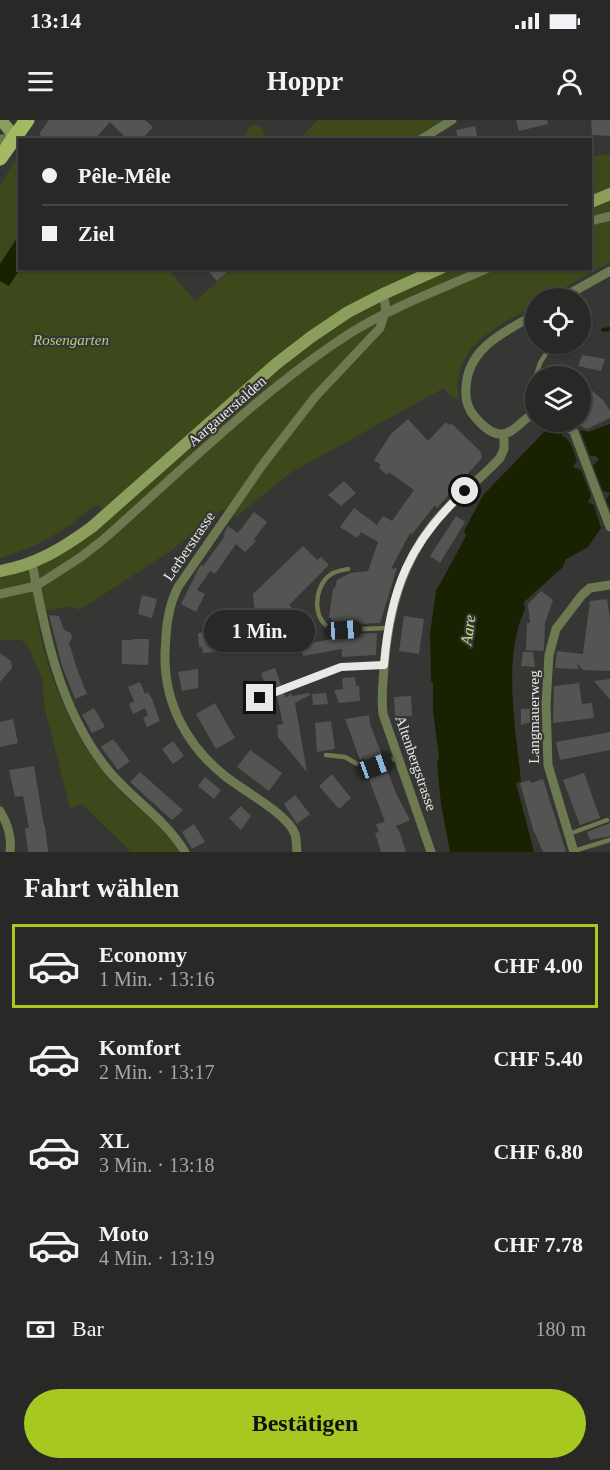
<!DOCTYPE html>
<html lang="de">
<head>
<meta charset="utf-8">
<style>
	body { margin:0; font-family:Georgia,serif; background:#343533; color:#f1f3f6; height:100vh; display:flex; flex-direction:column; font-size:22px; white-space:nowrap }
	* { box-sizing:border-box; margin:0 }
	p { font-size:20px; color:#a5a6a7 }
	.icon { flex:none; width:33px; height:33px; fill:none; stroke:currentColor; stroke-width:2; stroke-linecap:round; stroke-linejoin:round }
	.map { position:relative; height:732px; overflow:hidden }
	.side { display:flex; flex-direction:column; background:#282927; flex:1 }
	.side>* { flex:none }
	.hud { position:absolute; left:18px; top:18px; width:574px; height:132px; border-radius:0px; box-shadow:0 2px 4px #0004,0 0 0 2px #444544; display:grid; align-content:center; height:132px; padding:0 24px; background:#282927 }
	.controls { position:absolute; left:525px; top:168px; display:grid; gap:12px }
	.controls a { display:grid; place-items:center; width:66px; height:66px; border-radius:50%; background:#282927; box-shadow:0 2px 4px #0004,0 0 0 2px #444544; font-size:30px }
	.end { position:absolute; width:27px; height:27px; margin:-14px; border:8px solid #e8e8e7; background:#111; box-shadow:0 0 0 3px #111 }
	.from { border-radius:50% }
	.bubble { position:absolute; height:42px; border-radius:21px; background:#282927; box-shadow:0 2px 4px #0004,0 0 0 2px #444544; font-size:20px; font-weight:800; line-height:42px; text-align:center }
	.car { position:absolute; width:18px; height:36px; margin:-18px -9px; border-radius:8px; box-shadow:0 0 4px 2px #0007; background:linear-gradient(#222 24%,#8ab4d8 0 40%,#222 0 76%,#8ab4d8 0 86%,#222 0) }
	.hud b { display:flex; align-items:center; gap:21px; height:57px; font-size:22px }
	.hud b+b { border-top:2px solid #444544 }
	.hud i { width:15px; height:15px; background:#f1f3f6 }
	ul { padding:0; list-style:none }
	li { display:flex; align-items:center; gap:18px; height:84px; margin:0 12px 9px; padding:0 12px; border:3px solid transparent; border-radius:0px }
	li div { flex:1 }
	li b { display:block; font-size:22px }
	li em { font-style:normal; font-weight:800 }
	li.on { border-color:#a6c821 }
	li>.icon { width:54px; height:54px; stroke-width:1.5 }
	h2 { padding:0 24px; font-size:27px; line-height:72px }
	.pay { display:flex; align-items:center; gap:15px; height:66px; padding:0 24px; font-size:22px }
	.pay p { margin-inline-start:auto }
	.primary-button { display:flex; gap:12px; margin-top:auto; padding:12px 24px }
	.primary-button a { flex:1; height:69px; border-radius:36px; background:#a6c821; color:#111; font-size:24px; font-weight:800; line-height:69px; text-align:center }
	.status { display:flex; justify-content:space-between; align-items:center; height:42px; padding:0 30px; background:#282927; direction:ltr }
	.status svg { height:16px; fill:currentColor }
	header { display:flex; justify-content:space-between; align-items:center; height:78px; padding:0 24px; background:#282927; font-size:27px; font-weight:800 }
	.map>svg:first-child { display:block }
</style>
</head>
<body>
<div class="status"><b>13:14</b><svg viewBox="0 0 49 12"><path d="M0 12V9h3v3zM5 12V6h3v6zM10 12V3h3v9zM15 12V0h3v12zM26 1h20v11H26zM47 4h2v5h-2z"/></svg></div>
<header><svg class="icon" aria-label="menu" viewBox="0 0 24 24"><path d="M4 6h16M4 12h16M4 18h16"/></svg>Hoppr<svg class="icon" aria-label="person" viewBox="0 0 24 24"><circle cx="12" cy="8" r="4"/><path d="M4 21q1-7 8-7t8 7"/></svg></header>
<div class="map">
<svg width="610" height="732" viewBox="0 0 610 732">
	<rect width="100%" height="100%" fill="#363734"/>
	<path fill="#3d481b" d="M318,0h125l-30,19 -115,1z
		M253,5c6,-1 11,4 12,10l-2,4h-20l6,-11z
		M610,34v108l-64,36h-10l-1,7c-37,21 -85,42 -76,94l-9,-3 -6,-8 -154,85 -54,44 -11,-7 -5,1 -48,39 -92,60 -9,-4 -35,7c11,65 39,133 86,180 20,19 43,35 57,59h-48l-49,-48 -12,4 -25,-98 -3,-31 -14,-33 -7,-6h-21v-68l28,-7 79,-51 -10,-10c-30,25 -59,44 -97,54v-373l15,-24 3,1 1,-1 1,107 156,1 -5,4 24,28 37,-32 359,-1v-111z"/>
	<path fill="#192200" d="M19,115l1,34 -11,17 -9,-5v-17z
		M610,304v102l-9,2 -13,19 -22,12 -3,8 -39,35 1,7c-23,50 -9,119 -4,172l-5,2 18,69h-84l-9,-48 -4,-42 2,-4 -6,-47v-28l-2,-2 -1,-47 6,-43 30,-55 -2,-5 19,-36 67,-69h4l10,11 17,-7 7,2z"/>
	<path fill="#363734" d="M580,310l10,26h5l4,3 -6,7 10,25 7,2 -4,7 4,9v17l-9,2 -7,-23 -6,-3 3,-6 -10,-26 -8,-3 4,-6 -6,-17 -7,-9z"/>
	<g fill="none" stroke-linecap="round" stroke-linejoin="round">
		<path stroke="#192200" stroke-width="4" d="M603,210l7,-1"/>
	</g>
	<path fill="#545552" d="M49,0h96l8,7 -12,13h-13l-18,-18 -16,18h-47l-8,-6z
		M516,0h31l1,4 -29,7z
		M591,0h19v16l-18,-1z
		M475,6l3,14h-20l-2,-10z
		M206,148h26l-15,13z
		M582,235l23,4 -4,12 -23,-5z
		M587,266l17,15 6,10v7l-23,11 -7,-3v-25z
		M408,299l20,22 18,-19 3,3 2,-2 30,29 1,6 -45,50 -2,-3 -23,29 -2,-1 -19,36 6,-1 -17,55 -43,2 -8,-8 4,-28 2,-1 2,-8 13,-7 18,-2 10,-29 -17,-10 -4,6 -17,-11 14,-19 23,17 6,-9 9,5 22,-31 -25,-18 -2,3 -8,-7 2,-3 -7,-5 17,-26z
		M344,361l12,12 -15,13 -13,-11z
		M254,392l13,10 -13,17 2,2 -11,11 -9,-8 -21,30 -5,-3 -13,19 8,4 -9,18 -15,-8 18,-36 2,-3 2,1 22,-30 -2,-1 5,-9 10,7z
		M456,396l9,6 -25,41 -10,-7z
		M303,426l14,14 4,-3 8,8 -40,40 5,5 3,33 -24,2 -1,-2 -14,1 -5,-50z
		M541,471l12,9 -8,23 -1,25 -1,3 -17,-1 1,-27h3l-2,-19z
		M142,475l15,4 -5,19 -14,-4z
		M607,479l3,20v52l-27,-1 -6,-7 1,6 -23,-1 2,-17 26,3 7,-53z
		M49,495l10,1 5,14 7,3 1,5 -3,5 8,26 10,25 -12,5 -13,-33z
		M404,496l20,3 -5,35 -20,-3z
		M227,510l2,21 -26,2 -1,-6h-3l-1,-14z
		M377,513l-1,22 -34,2v-8l-39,7 -2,-11 47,-9 -2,-2z
		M133,519h16l-1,26 -26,-1v-24h11z
		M523,532h10l2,15 -14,-1z
		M0,533l11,8 1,7 -12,14z
		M275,548l6,17 -14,5 -6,-17z
		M198,549v19l-16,3 -4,-19z
		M355,557l1,9h3l1,15 -21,2 -5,-13 9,-1 -1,-11z
		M610,559v21l-16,-19z
		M140,562l5,12 3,-2 4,7 8,22 -13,6 -4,-9 5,-3 -3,-7 -12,6 -4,-10 5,-3 -6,-14z
		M579,563l3,21 10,-1 2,15 -41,5 1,-37z
		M284,573l2,5 5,-5 1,3 17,-3 1,2 -15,8 12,69 -29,-35 -1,-12 6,-1 -6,-28z
		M326,573l2,11 -15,1 -1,-11z
		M411,576l1,20h-17l-1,-19z
		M215,583l20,35 -19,11 -20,-35z
		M94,588l11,19 -13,6 -10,-18z
		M521,589h18l1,10 -19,6z
		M369,595l1,9 13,34 -13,4 -5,-1 -1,-3 -4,2 -15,-41z
		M13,599l5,24 -18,4v-25z
		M331,601l4,28 -18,3 -2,-29z
		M610,612v18l-50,10 -4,-18z
		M113,619l17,22 -12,9 -17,-23z
		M173,621l11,15 -11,8 -11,-15z
		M250,630l32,23 -13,18 -32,-24z
		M34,646l10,60h1l3,26h-20l-3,-24h4l-6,-32 -8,1 -6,-27z
		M140,652l43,38 -11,10 -42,-38z
		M388,652l9,23 13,25 -14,6 4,7 6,19h-25l-6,-19 4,-1 -3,-8 9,-2 -16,-43z
		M584,653l16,45 -20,7 -17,-45z
		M332,654l19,24 -12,11 -20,-23z
		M205,657l16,13 -7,9 -16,-13z
		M543,659l5,16 18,57h-23l-10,-23 -13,-46 10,-3 1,3z
		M295,675l15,19 -13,10 -13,-20z
		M241,686l10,10 -10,14 -12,-12z
		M610,703v13l-20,4 -3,-8z
		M194,704l11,18 -13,7 -10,-17z"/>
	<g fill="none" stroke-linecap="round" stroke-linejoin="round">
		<path stroke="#6d7950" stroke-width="4.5" d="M536,256l4,-13 12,-19
			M536,258l-2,15 2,13
			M348,449c-6,1 -13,2 -18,6 -18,13 -18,51 6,55l52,-2
			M260,578l81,-31 43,-2
			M326,635l19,2 12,7 13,3 27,-9
			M569,714l38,-14
			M574,731l36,-11"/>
		<path stroke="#6d7950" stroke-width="9" d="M0,19h16
			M420,20l32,-20
			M591,101l19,-5
			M562,178l48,-27
			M536,194c-30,17 -68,33 -70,73 -1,10 1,21 9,30 6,7 15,17 26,17 14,0 22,-17 35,-21
			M563,302l11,10 36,95
			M32,443c13,71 27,143 72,202 24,32 60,52 81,87
			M0,474l36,-8 45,-29 23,-18c78,-69 160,-151 248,-207 42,-26 90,-43 136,-64
			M0,691c8,13 12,26 10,41
			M297,732c-1,-6 0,-13 -2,-18 -7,-20 -53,-44 -70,-58 -38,-30 -61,-73 -60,-122 1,-24 2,-45 13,-67l85,-123 52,-67 65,-69 6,-19 -3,-15
			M431,732l-48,-138c-2,-15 0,-31 1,-46 4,-56 18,-109 56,-152 18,-21 41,-37 60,-58l4,-9v-15
			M574,732l-26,-87 -2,-61 3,-49 7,-26 26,-34 8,-7 20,-3"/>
		<path stroke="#8c9e5b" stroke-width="12" d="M1,0l14,17
			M591,82l19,-8
			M0,451c36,-6 63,-23 92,-44l184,-163 35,-27 37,-25 35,-18 58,-26"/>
		<path stroke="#a3ba63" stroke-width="15" d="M0,38l27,-38"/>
	</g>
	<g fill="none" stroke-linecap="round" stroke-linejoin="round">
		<path stroke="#e8e8e7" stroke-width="8" d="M260,578l81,-31 43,-2c6,-75 25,-123 81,-174"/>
	</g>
	<g text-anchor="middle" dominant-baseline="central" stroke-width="4.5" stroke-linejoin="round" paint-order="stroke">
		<g font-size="15" font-style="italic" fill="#b7cd7d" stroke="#363734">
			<text x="71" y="220">Rosengarten</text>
		</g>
		<g font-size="15" fill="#e8e8e7" stroke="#363734">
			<text transform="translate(227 291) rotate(-41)">Aargauerstalden</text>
			<text transform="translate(189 426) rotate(-56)">Lerberstrasse</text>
			<text transform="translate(534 597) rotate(-90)">Langmauerweg</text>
			<text transform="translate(416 643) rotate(71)">Altenbergstrasse</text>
		</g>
		<g font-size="16" font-style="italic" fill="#cbe291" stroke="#363734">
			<text transform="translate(468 510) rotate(-82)">Aare</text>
		</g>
	</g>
</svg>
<div class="controls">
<a><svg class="icon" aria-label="locate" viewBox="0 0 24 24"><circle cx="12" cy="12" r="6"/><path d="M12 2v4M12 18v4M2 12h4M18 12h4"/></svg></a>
<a><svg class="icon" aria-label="layers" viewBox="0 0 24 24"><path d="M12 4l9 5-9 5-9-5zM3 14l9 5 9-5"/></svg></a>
</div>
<i class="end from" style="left:465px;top:371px"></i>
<i class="end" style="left:260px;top:578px"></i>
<div class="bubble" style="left:204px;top:490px;width:111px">1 Min.</div>
<i class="car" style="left:344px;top:510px;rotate:86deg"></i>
<i class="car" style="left:375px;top:646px;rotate:70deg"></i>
<div class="hud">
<b><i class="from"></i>Pêle-Mêle</b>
<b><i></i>Ziel</b>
</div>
</div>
<section class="side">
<h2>Fahrt wählen</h2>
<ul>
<li class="on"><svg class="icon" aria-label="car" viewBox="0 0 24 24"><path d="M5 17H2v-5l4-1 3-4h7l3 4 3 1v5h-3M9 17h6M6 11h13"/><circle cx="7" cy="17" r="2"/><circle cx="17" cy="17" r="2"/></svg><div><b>Economy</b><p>1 Min. · 13:16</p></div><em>CHF 4.00</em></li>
<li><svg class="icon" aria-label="car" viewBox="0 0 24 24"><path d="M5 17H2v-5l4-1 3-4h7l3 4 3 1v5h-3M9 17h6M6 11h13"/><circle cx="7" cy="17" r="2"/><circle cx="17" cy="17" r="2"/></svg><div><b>Komfort</b><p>2 Min. · 13:17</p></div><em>CHF 5.40</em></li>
<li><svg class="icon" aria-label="car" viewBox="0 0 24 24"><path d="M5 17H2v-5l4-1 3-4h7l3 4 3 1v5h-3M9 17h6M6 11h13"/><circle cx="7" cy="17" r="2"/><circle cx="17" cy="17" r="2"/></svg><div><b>XL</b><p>3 Min. · 13:18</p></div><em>CHF 6.80</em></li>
<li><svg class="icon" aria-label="car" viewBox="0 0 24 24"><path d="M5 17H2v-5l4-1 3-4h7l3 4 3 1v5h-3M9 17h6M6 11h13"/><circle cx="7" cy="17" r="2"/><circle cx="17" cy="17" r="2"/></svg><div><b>Moto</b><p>4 Min. · 13:19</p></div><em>CHF 7.78</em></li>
</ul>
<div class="pay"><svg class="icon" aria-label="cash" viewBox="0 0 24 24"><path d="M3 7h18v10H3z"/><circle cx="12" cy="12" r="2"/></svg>Bar<p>180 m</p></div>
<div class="primary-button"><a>Bestätigen</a></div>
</section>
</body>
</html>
